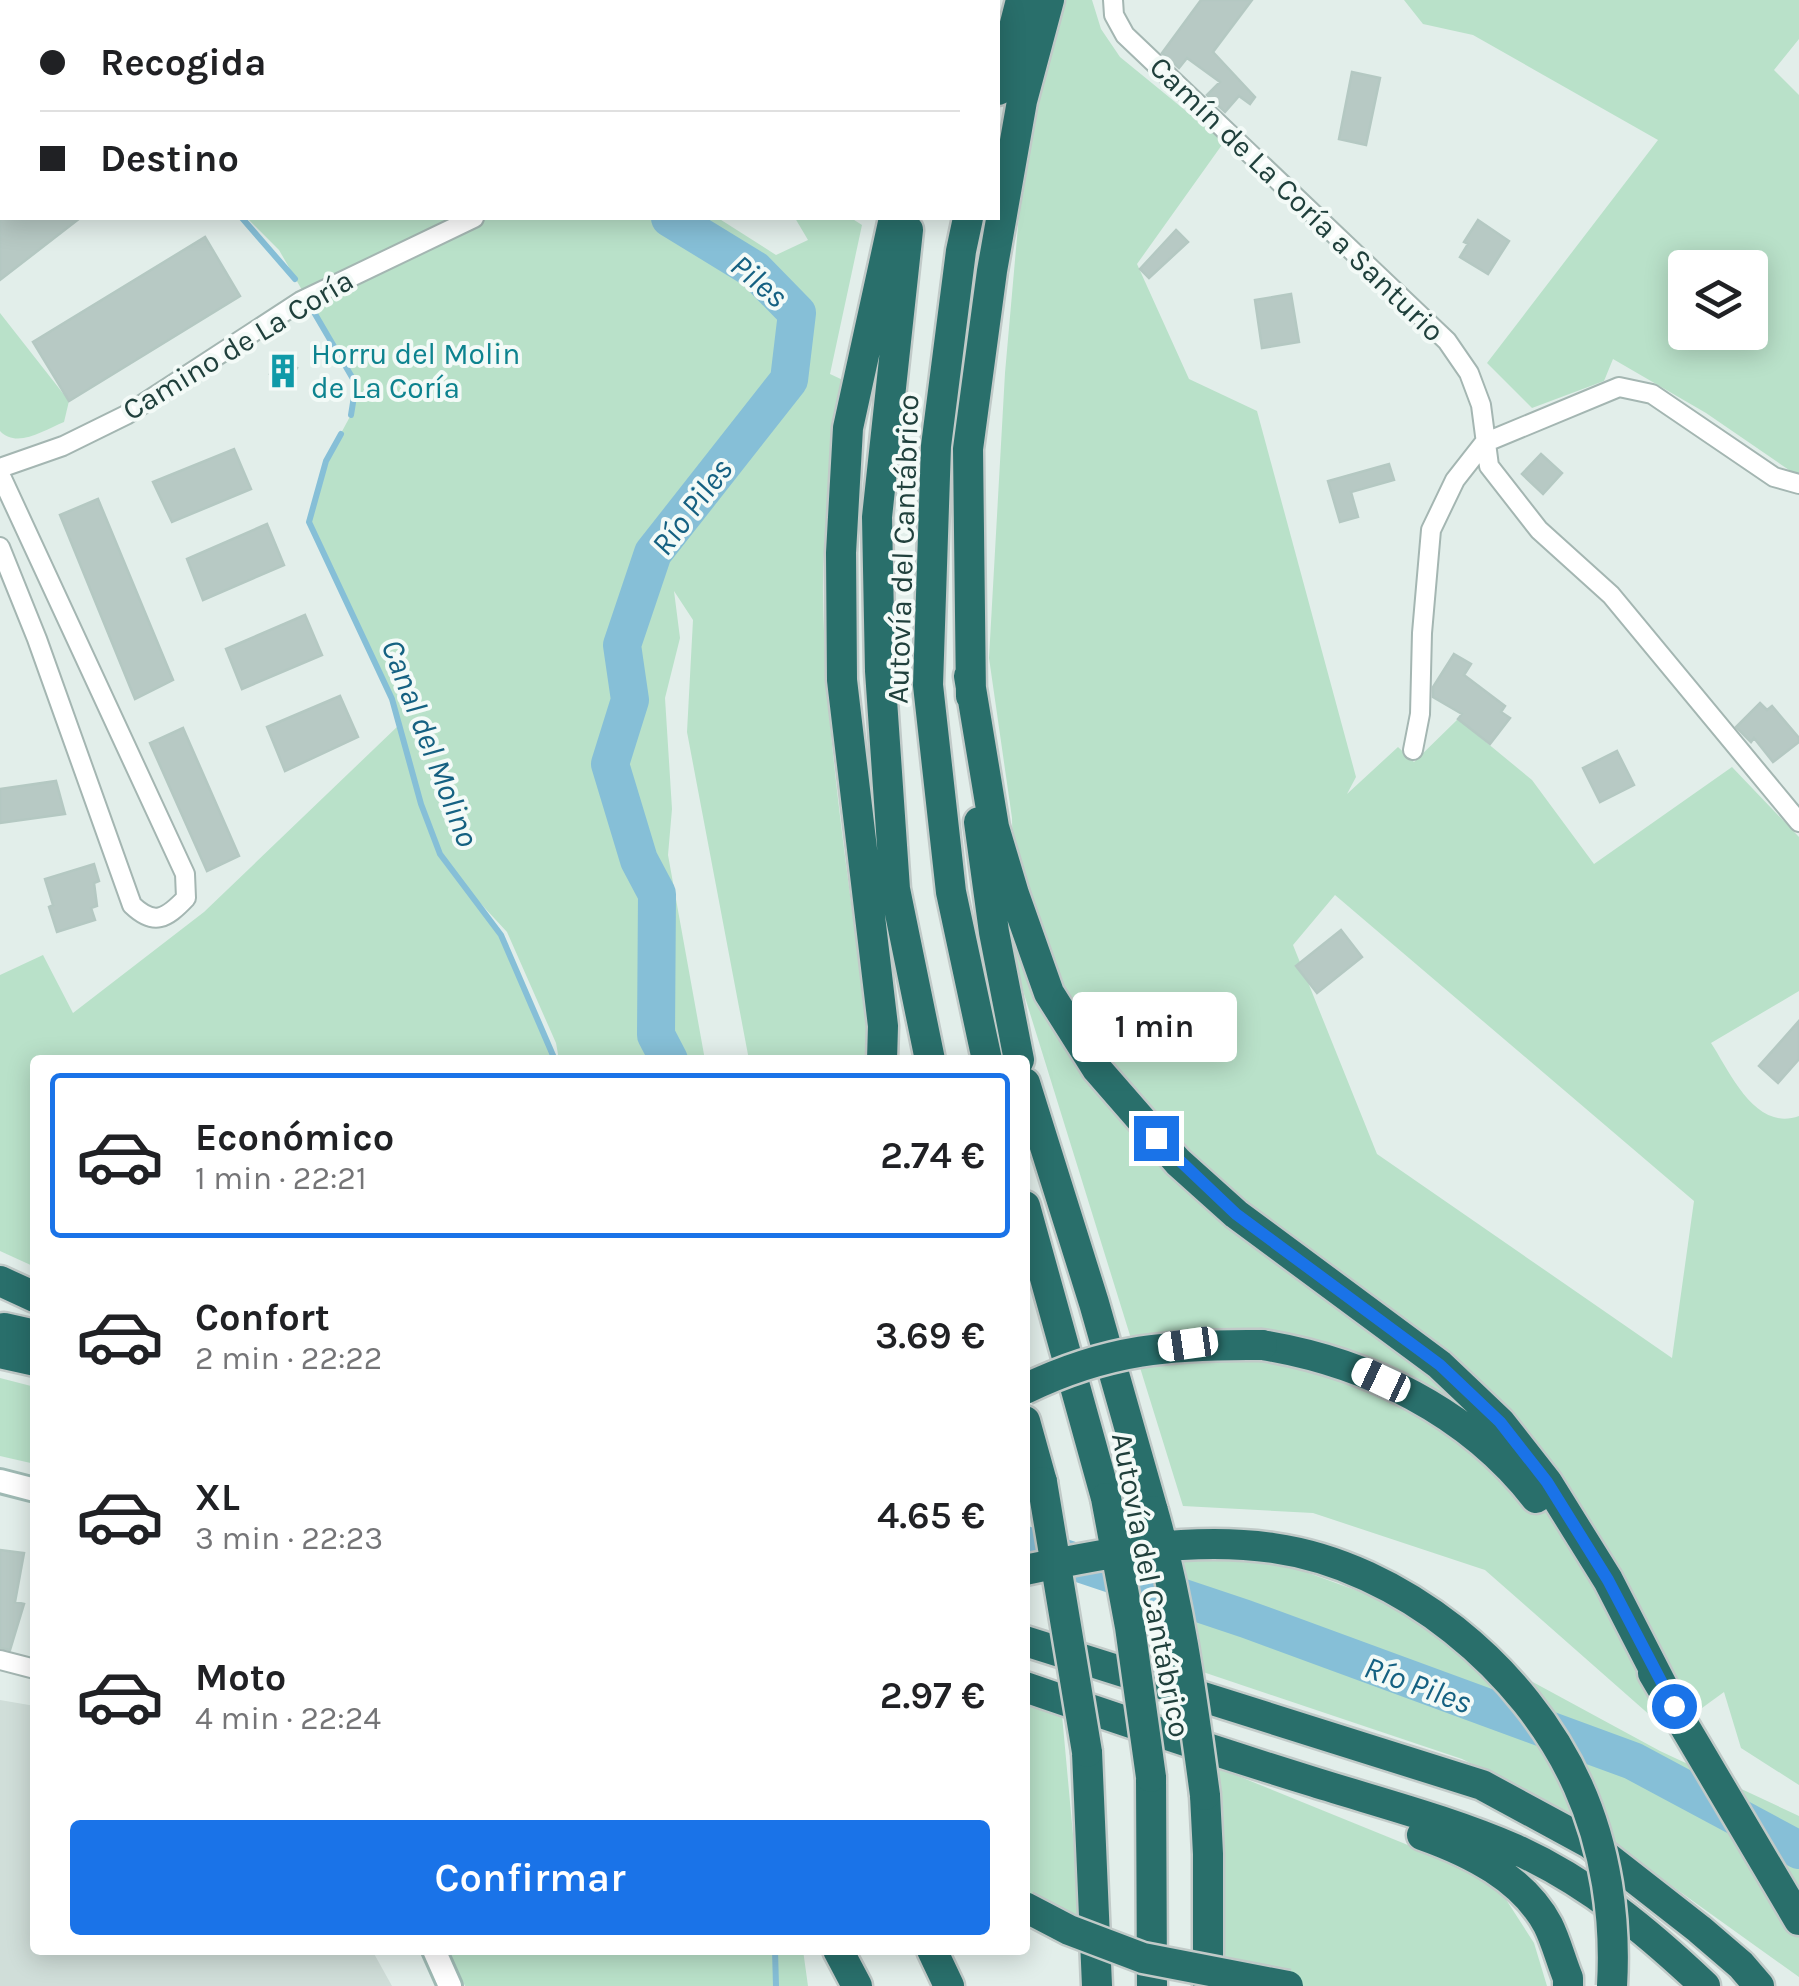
<!DOCTYPE html>
<html lang="es">
<head>
<meta charset="utf-8">
<style>
	body { margin:0; font-family:Karla,sans-serif; background:#f2f2f2; color:#202124; height:100vh; display:flex; flex-direction:column; font-size:38px; white-space:nowrap }
	* { box-sizing:border-box; margin:0 }
	p { font-size:32px; color:#757577 }
	.icon { flex:none; width:55px; height:55px; fill:none; stroke:currentColor; stroke-width:2; stroke-linecap:round; stroke-linejoin:round }
	.map { position:relative; flex:1; overflow:hidden }
	.details { position:absolute; left:30px; top:1055px; width:1000px; height:900px; display:flex; flex-direction:column; background:#fff; border-radius:10px; box-shadow:0 5px 25px #0003 }
	.details>* { flex:none }
	.hud { position:absolute; left:0px; top:0px; width:1000px; height:220px; box-shadow:0 5px 25px #0003; display:grid; align-content:center; height:220px; padding:0 40px; background:#fff }
	.fabs { position:absolute; left:1668px; top:250px; display:grid; gap:20px }
	.fabs a { display:grid; place-items:center; width:100px; height:100px; border-radius:10px; background:#fff; box-shadow:0 5px 25px #0003; font-size:50px }
	.end { position:absolute; width:45px; height:45px; margin:-22px; border:12px solid #1a73e8; background:#fff; box-shadow:0 0 0 5px #fff }
	.from { border-radius:50% }
	.bubble { position:absolute; height:70px; border-radius:10px; background:#fff; box-shadow:0 5px 25px #0003; font-size:32px; font-weight:600; line-height:70px; text-align:center }
	.car { position:absolute; width:30px; height:60px; margin:-30px -15px; border-radius:12px; box-shadow:0 0 8px 2px #0007; background:linear-gradient(#fff 24%,#345 0 40%,#fff 0 76%,#345 0 86%,#fff 0) }
	.hud b { display:flex; align-items:center; gap:35px; height:95px; font-size:38px }
	.hud b+b { border-top:2px solid #e0e0e0 }
	.hud i { width:25px; height:25px; background:#202124 }
	ul { padding:18px 0 0; list-style:none }
	li { display:flex; align-items:center; gap:30px; height:165px; margin:0 20px 15px; padding:0 20px; border:5px solid transparent; border-radius:10px }
	li div { flex:1 }
	li b { display:block; font-size:38px }
	li em { font-style:normal; font-weight:600 }
	li.active { border-color:#1a73e8 }
	li>.icon { width:90px; height:90px; stroke-width:1.5 }
	.action { display:flex; gap:20px; margin-top:auto; padding:20px 40px }
	.action a { flex:1; height:115px; border-radius:10px; background:#1a73e8; color:#fff; font-size:40px; font-weight:600; line-height:115px; text-align:center }
	.map>svg:first-child { display:block }
</style>
</head>
<body>
<div class="map">
<svg width="1799" height="1986" viewBox="0 0 1799 1986">
	<rect width="100%" height="100%" fill="#e2eeea"/>
	<path fill="#d0ded9" d="M0,1700l35,6v244h337l20,36h-392z"/>
	<path fill="#b9e1c9" fill-rule="evenodd" d="M43,0h492l-1,2z
		M1064,0h28l9,29 19,28 104,85 -87,122 52,115 68,32 99,366 -9,17 51,-47 16,15 44,-43 74,61 62,84 138,-97 67,70v154l-88,52c19,29 44,89 88,73v669l-58,-37 -17,-56 -55,40 -184,-162 -172,-57 -130,-7 -168,-541 -3,-147 -23,-160 16,-285 17,-192 32,-151zM1335,895l359,306 -22,157 -295,-204 -84,-209z
		M1404,0h395v39l-25,31 25,25v378l-7,-1 -86,-59 -93,-54 -9,22 -72,27 -45,-45 171,-223 -185,-105 -50,-11zM1685,268h65v64h-65z
		M247,218h471l58,37 32,-15 -13,-22h56l11,7 -32,149 15,7c-10,70 -23,142 -22,213 2,147 28,295 45,441l-1,25h-118l-62,-328 6,-112 -19,-29 6,47 -15,60 7,111 -4,46 37,205h-146l-3,-17 -49,-111 -37,-40 31,43 54,125h-520v207l-35,-16v-276l43,-20 30,58 131,-101 195,-187 -7,-26 -83,-177 17,-61 27,-50 3,-27 -77,-134z
		M0,313l69,88 -5,21c-20,8 -47,27 -64,9z
		M0,1378l35,9v77l-35,-8z
		M1183,1557l98,6 99,36 280,152 139,65v161l-229,-164 -108,-54 -259,-87z
		M1025,1705l37,10 18,196 -7,9 -48,-27z
		M1216,1767l246,100 36,20 36,56 13,43h-339l16,-45z
		M447,1950h356l5,36h-343z"/>
	<g fill="none" stroke-linecap="round" stroke-linejoin="round">
		<path stroke="#86bfd7" stroke-width="6" d="M56,0l2,2
			M242,218l53,61
			M315,314l41,70 -5,31
			M341,434l-15,27 -17,61 83,177 29,105 19,50 61,81 54,125
			M775,1950l1,36"/>
		<path stroke="#86bfd7" stroke-width="38" d="M443,2l1,-2
			M669,1060l-13,-25 1,-141 -18,-34 -29,-96 20,-64 -8,-55 31,-92 136,-173 8,-67 -42,-43 -85,-52
			M1025,1545l221,74 387,142 166,89"/>
	</g>
	<path fill="#b7c9c4" stroke="#b4c8c2" stroke-width="2.5" d="M1201,0h51l-39,52 42,45 -5,7 -11,-8 -14,16 -18,-17 13,-13 -33,-24 -8,10 -17,-15z
		M1352,72l28,6 -14,67 -27,-6z
		M0,218h80l-80,62z
		M1478,220l31,21 -21,33 -28,-17 8,-13 -4,-2z
		M1176,230l12,12 -39,36 -9,-9z
		M205,237l35,59 -171,105 -36,-59z
		M1291,294l8,48 -37,6 -7,-48z
		M280,358l17,10 -10,16 -17,-10z
		M234,449l17,40 -79,33 -19,-40z
		M1541,454l21,19 -19,21 -21,-20z
		M1389,464l5,16 -43,12 7,25 -18,5 -12,-41z
		M98,499l75,181 -38,19 -75,-184z
		M267,524l17,41 -81,35 -16,-41z
		M305,615l17,40 -80,34 -16,-40z
		M1454,654l17,10 -7,11 41,31 -4,6 9,6 -20,26 -32,-25 4,-5 -29,-17v-10z
		M340,696l18,41 -73,34 -18,-44z
		M1760,703l7,7 5,-4 27,32v4l-26,20 -19,-24 -3,4 -15,-15z
		M183,728l56,128 -32,15 -57,-128z
		M1617,751l17,34 -34,17 -17,-34z
		M56,781l9,33 -65,9v-34z
		M94,864l5,17 -5,2 3,23 -6,2 4,12 -38,12 -8,-25 4,-2 -8,-26z
		M1341,930l21,27 -45,36 -21,-27z
		M1799,1021v38l-21,24 -19,-17z
		M0,1550l24,3 -9,49 9,2 -14,46 -10,-2z"/>
	<g fill="none" stroke-linecap="round" stroke-linejoin="round">
		<g stroke="#a4b6b2" stroke-width="22">
			<path id="street" d="M1113,0l1,15 11,20 322,306 22,32 12,32 8,61 50,64 72,65 188,227
				M697,2l2,-2
				M0,156l2,-2
				M0,468l63,-22 63,-31 175,-114 173,-83
				M0,474l185,400 1,24c-20,21 -32,28 -54,7l-95,-266 -37,-92
				M1413,750l7,-36 2,-81 9,-103 24,-50 29,-37 135,-56 33,7 122,83 25,7
				M0,1660l35,9"/>
		</g>
		<g stroke="#9fbab4" stroke-width="28">
			<path id="secondary" d="M0,1481l35,9
				M434,1950l16,36"/>
		</g>
		<g stroke="#c1cac8" stroke-width="35">
			<path id="highway" d="M958,2l1,-2
				M998,90l23,-90
				M968,218l-7,33 -25,195 -8,239 23,207 36,168
				M908,230l-31,287 3,154 15,218 35,171
				M969,676l25,151 20,67 35,99 48,76 81,93 58,52 204,151 60,57 47,60 61,98 56,109
				M971,696l-3,-247 24,-178 30,-170 27,-101
				M979,822l15,110 25,128
				M882,1060l1,-34 -41,-346 -1,-127 7,-125 46,-210
				M1025,1083l69,220 59,208
				M1025,1206l81,292
				M0,1281l35,16
				M4,1328l31,7
				M1262,1345c105,17 207,67 274,153
				M0,1353l35,8
				M1025,1421l17,61
				M1025,1641l457,144 107,58 110,86 42,36 18,21
				M1653,1673l146,247
				M1025,1687c96,33 192,65 289,95 67,21 137,39 201,67 73,33 133,83 190,137
				M1087,1752l10,234
				M1151,1777l1,209
				M1205,1795l3,59v132
				M1422,1835c48,17 101,43 126,90 8,16 13,36 20,53v8
				M838,1950l19,36
				M932,1950l17,36"/>
		</g>
		<use href="#street" stroke="#fff" stroke-width="18"/>
		<use href="#secondary" stroke="#fff" stroke-width="22"/>
		<use href="#highway" stroke="#296f6b" stroke-width="30"/>
		<g stroke="#c1cac8" stroke-width="35" stroke-linecap="butt">
			<path id="highway-bridge" d="M1025,1389c82,-40 147,-45 237,-44
				M1042,1482l45,270
				M1106,1498l24,129 21,150
				M1153,1511c27,94 39,188 52,284
				M1025,1570c81,-17 164,-34 248,-22 128,18 253,121 305,238 28,62 38,133 34,200
				M1025,1907l44,23 74,28 145,28"/>
		</g>
		<use href="#highway-bridge" stroke="#296f6b" stroke-width="30"/>
	</g>
	<g fill="none" stroke-linecap="round" stroke-linejoin="round">
		<path stroke="#1a73e8" stroke-width="12" d="M1156,1138l80,76 204,151 60,57 47,60 61,98 66,126"/>
	</g>
	<defs>
		<g id="building-bare" transform="scale(2.7)"><path d="M-4-6H4V6H1V3H-1V6H-4ZM-2.5-4.3h1.7v1.8h-1.7ZM.8-4.3h1.7v1.8H.8ZM-2.5-1h1.7V.8h-1.7ZM.8-1h1.7V.8H.8Z" fill="#0f9aa8" stroke="#f3faf7" stroke-width="2.5" paint-order="stroke"/></g>
	</defs>
	<g fill-rule="evenodd">
		<use href="#building-bare" x="283" y="371"/>
	</g>
	<g text-anchor="middle" dominant-baseline="central" stroke-width="8" stroke-linejoin="round" paint-order="stroke">
		<g font-size="30" fill="#20403c" stroke="#f3faf7">
			<text transform="translate(1297 199) rotate(44)">Camín de La Coría a Santurio</text>
			<text transform="translate(238 345) rotate(-31)">Camino de La Coría</text>
			<text transform="translate(903 549) rotate(-88)">Autovía del Cantábrico</text>
			<text transform="translate(1151 1585) rotate(79)">Autovía del Cantábrico</text>
		</g>
		<g font-size="30" fill="#0d838f" stroke="#f3faf7" text-anchor="start">
			<text x="311" y="354">Horru del Molin<tspan x="311" dy="34">de La Coría</tspan></text>
		</g>
		<g font-size="32" font-style="italic" fill="#156182" stroke="#f3faf7">
			<text transform="translate(759 281) rotate(40)">Piles</text>
			<text transform="translate(692 507) rotate(-53)">Río Piles</text>
			<text transform="translate(430 743) rotate(69)">Canal del Molino</text>
			<text transform="translate(1418 1685) rotate(20)">Río Piles</text>
		</g>
	</g>
</svg>
<div class="fabs">
<a><svg class="icon" aria-label="layers" viewBox="0 0 24 24"><path d="M12 4l9 5-9 5-9-5zM3 14l9 5 9-5"/></svg></a>
</div>
<i class="end from" style="left:1674px;top:1706px"></i>
<i class="end" style="left:1156px;top:1138px"></i>
<div class="bubble" style="left:1072px;top:992px;width:165px">1 min</div>
<i class="car" style="left:1188px;top:1344px;rotate:262deg"></i>
<i class="car" style="left:1381px;top:1380px;rotate:295deg"></i>
<div class="hud">
<b><i class="from"></i>Recogida</b>
<b><i></i>Destino</b>
</div>
<section class="details">
<ul>
<li class="active"><svg class="icon" aria-label="car" viewBox="0 0 24 24"><path d="M5 17H2v-5l4-1 3-4h7l3 4 3 1v5h-3M9 17h6M6 11h13"/><circle cx="7" cy="17" r="2"/><circle cx="17" cy="17" r="2"/></svg><div><b>Económico</b><p>1 min · 22:21</p></div><em>2.74 €</em></li>
<li><svg class="icon" aria-label="car" viewBox="0 0 24 24"><path d="M5 17H2v-5l4-1 3-4h7l3 4 3 1v5h-3M9 17h6M6 11h13"/><circle cx="7" cy="17" r="2"/><circle cx="17" cy="17" r="2"/></svg><div><b>Confort</b><p>2 min · 22:22</p></div><em>3.69 €</em></li>
<li><svg class="icon" aria-label="car" viewBox="0 0 24 24"><path d="M5 17H2v-5l4-1 3-4h7l3 4 3 1v5h-3M9 17h6M6 11h13"/><circle cx="7" cy="17" r="2"/><circle cx="17" cy="17" r="2"/></svg><div><b>XL</b><p>3 min · 22:23</p></div><em>4.65 €</em></li>
<li><svg class="icon" aria-label="car" viewBox="0 0 24 24"><path d="M5 17H2v-5l4-1 3-4h7l3 4 3 1v5h-3M9 17h6M6 11h13"/><circle cx="7" cy="17" r="2"/><circle cx="17" cy="17" r="2"/></svg><div><b>Moto</b><p>4 min · 22:24</p></div><em>2.97 €</em></li>
</ul>
<div class="action"><a>Confirmar</a></div>
</section>
</div>
</body>
</html>
